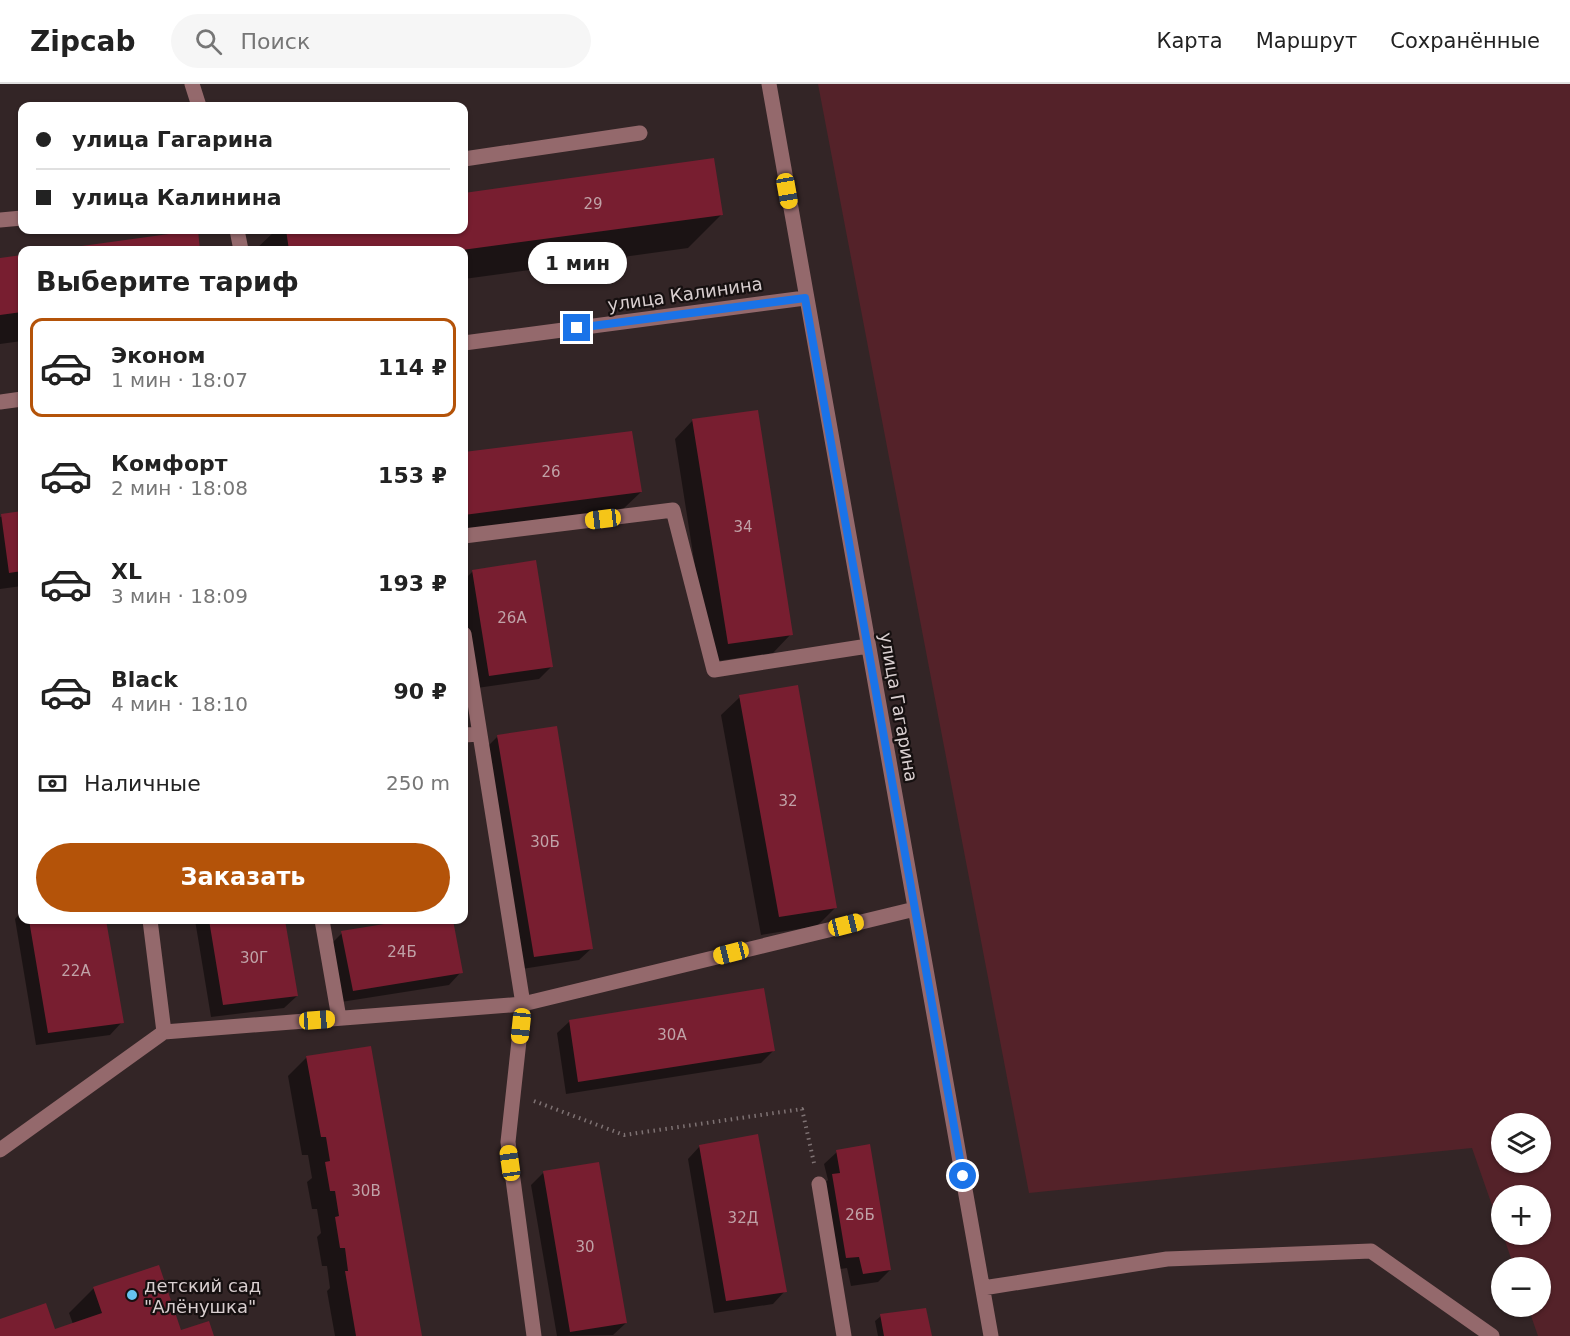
<!DOCTYPE html>
<html lang="ru">
<head>
<meta charset="utf-8">
<style>
	body { margin:0; font-family:"DejaVu Sans",sans-serif; background:#f6f6f6; color:#222; height:100vh; display:flex; flex-direction:column; font-size:22px; white-space:nowrap }
	* { box-sizing:border-box; margin:0 }
	p { font-size:20px; color:#767676 }
	.icon { flex:none; width:33px; height:33px; fill:none; stroke:currentColor; stroke-width:2; stroke-linecap:round; stroke-linejoin:round }
	.map { position:relative; flex:1; overflow:hidden }
	.drawer { position:absolute; left:18px; top:162px; width:450px; height:678px; display:flex; flex-direction:column; background:#fff; border-radius:12px; box-shadow:0 2px 4px #0004 }
	.drawer>* { flex:none }
	.top-card { position:absolute; left:18px; top:18px; width:450px; height:132px; border-radius:12px; box-shadow:0 2px 4px #0004; display:grid; align-content:center; height:132px; padding:0 18px; background:#fff }
	.tools { position:absolute; left:1491px; top:1029px; display:grid; gap:12px }
	.tools a { display:grid; place-items:center; width:60px; height:60px; border-radius:50%; background:#fff; box-shadow:0 2px 4px #0004; font-size:30px }
	.end { position:absolute; width:27px; height:27px; margin:-14px; border:8px solid #1a73e8; background:#fff; box-shadow:0 0 0 3px #fff }
	.from { border-radius:50% }
	.bubble { position:absolute; height:42px; border-radius:21px; background:#fff; box-shadow:0 2px 4px #0004; font-size:20px; font-weight:700; line-height:42px; text-align:center }
	.car { position:absolute; width:18px; height:36px; margin:-18px -9px; border-radius:8px; box-shadow:0 0 4px 2px #0007; background:linear-gradient(#f5c518 24%,#345 0 40%,#f5c518 0 76%,#345 0 86%,#f5c518 0) }
	.top-card b { display:flex; align-items:center; gap:21px; height:57px; font-size:22px }
	.top-card b+b { border-top:2px solid #e0e0e0 }
	.top-card i { width:15px; height:15px; background:#222 }
	ul { padding:0; list-style:none }
	li { display:flex; align-items:center; gap:18px; height:99px; margin:0 12px 9px; padding:0 6px; border:3px solid transparent; border-radius:12px }
	li div { flex:1 }
	li b { display:block; font-size:22px }
	li em { font-style:normal; font-weight:700 }
	li.on { border-color:#b45309 }
	li>.icon { width:54px; height:54px; stroke-width:1.5 }
	h2 { padding:0 18px; font-size:27px; line-height:72px }
	.pay { display:flex; align-items:center; gap:15px; height:66px; padding:0 18px; font-size:22px }
	.pay p { margin-inline-start:auto }
	.action { display:flex; gap:12px; margin-top:auto; padding:12px 18px }
	.action a { flex:1; height:69px; border-radius:36px; background:#b45309; color:#fff; font-size:24px; font-weight:700; line-height:69px; text-align:center }
	header { display:flex; align-items:center; gap:36px; box-sizing:border-box; height:84px; padding:0 30px; background:#fff; border-bottom:2px solid #e0e0e0 }
	header strong { font-size:28px }
	nav { display:flex; gap:33px; margin-inline-start:auto; font-size:21px }
	.search { width:420px; height:54px; background:#f6f6f6; display:flex; align-items:center; gap:15px; box-sizing:border-box; padding:0 21px; border-radius:33px; color:#767676; font-size:22px }
	.map>svg:first-child { display:block }
</style>
</head>
<body>
<header>
<strong>Zipcab</strong>
<div class="search"><svg class="icon" aria-label="search" viewBox="0 0 24 24"><circle cx="10" cy="10" r="6"/><path d="M15 15l6 6"/></svg>Поиск</div>
<nav><a>Карта</a><a>Маршрут</a><a>Сохранённые</a></nav>
</header>
<div class="map">
<svg width="1570" height="1252" viewBox="0 0 1570 1252">
	<rect width="100%" height="100%" fill="#332526"/>
	<path fill="#542229" fill-rule="evenodd" d="M818,0h752v1252h-32l-10,-29 12,-1v-38l-26,-1 -11,-32 37,-1v-38h-38l-1,35 -29,-83 -443,45zM1502,1040h38v38h-38z"/>
	<path fill="#0007" d="M713,75l9,55 -34,34 -224,31v-29h-209l21,-20h188v-35z
		M197,147l2,19h-138z
		M22,172v85l-22,3v-85z
		M693,336l98,214 -18,19 -63,9 -35,-223z
		M630,348l11,60 -19,18 -158,20v-77z
		M22,429v73l-22,3v-72z
		M473,487l78,96 -12,12 -62,9 -13,-86v-22z
		M740,613l96,210 -19,19 -56,9 -40,-220z
		M497,653l95,211 -13,12 -57,9 -37,-220z
		M22,827v9h83l17,102 -12,13 -74,10 -21,-126z
		M195,836h89l13,76 -13,12 -73,9z
		M418,836h34l9,52 -12,13 -108,17 -11,-57 12,-12z
		M570,937l203,30 -12,12 -195,31 -9,-61z
		M307,973l114,279h-86l-8,-45 3,-3 -3,-22h-5l-5,-29 4,-4 -4,-24h-5l-5,-27 5,-4 -4,-23h-6l-14,-79z
		M700,1062l85,145 -12,13 -59,9 -26,-154z
		M837,1068l53,118 -12,12 -27,4 -4,-18 -13,2 -14,-82 8,-8 -4,-16z
		M543,1089l83,150 -13,12 -56,1 -26,-151z
		M158,1183l22,65 33,4h-213v-16l54,10 19,-6 -4,-11 25,-25z
		M881,1232l49,20h-52l-3,-15z"/>
	<path fill="#781e30" d="M714,74l9,57 -261,35h-173l-3,-20h178v-37z
		M198,146l2,20h-140v-1z
		M22,171v57l-22,3v-57z
		M758,326l35,225 -65,9 -36,-225z
		M632,347l10,61 -178,23v-63z
		M22,427v60l-13,2 -8,-59z
		M536,476l17,107 -64,9 -17,-106z
		M798,601l39,223 -58,9 -40,-222z
		M557,642l36,223 -59,8 -37,-222z
		M29,836h77l18,103 -76,10z
		M209,836h76l13,76 -75,9z
		M409,836h44l10,53 -110,18 -12,-60z
		M764,904l11,63 -197,31 -9,-62z
		M371,962l51,290h-66l-11,-65h3l-3,-23h-5l-5,-31 4,-1 -4,-25h-5l-5,-29 5,-1 -4,-24h-5l-15,-81z
		M758,1050l29,158 -61,9 -27,-156z
		M870,1060l21,126 -28,4 -4,-17 -13,1 -14,-84 8,-1 -4,-23z
		M599,1078l28,161 -57,9 -27,-161z
		M159,1181l22,65 28,-9 5,15h-214v-17l46,-16 9,26 47,-16 -9,-26z
		M926,1224l6,28h-48l-4,-22z"/>
	<g fill="none" stroke-linecap="round" stroke-linejoin="round">
		<path stroke="#7e7273" stroke-width="4" stroke-dasharray="1.5 4.5" stroke-linecap="butt" d="M534,1017l90,34 178,-26 12,54"/>
		<path stroke="#94696c" stroke-width="15" d="M192,0l7,22
			M769,0l222,1252
			M464,75l176,-26
			M0,136l22,-2
			M237,146l4,20
			M464,259l341,-45
			M0,318l22,-3
			M464,452l209,-26 41,160 154,-24
			M464,550l59,370 -15,138 26,194
			M464,651l16,-1
			M150,836l14,112
			M322,836l17,98
			M0,1066l164,-118 359,-28 392,-95
			M819,1100l25,152
			M983,1204l184,-29 204,-8 121,85"/>
	</g>
	<g fill="none" stroke-linecap="round" stroke-linejoin="round">
		<path stroke="#1a73e8" stroke-width="8" d="M577,244l228,-30 158,878"/>
	</g>
	<circle fill="#66c4ef" stroke="#161010" stroke-width="2" cx="132" cy="1211" r="6"/>
	<g text-anchor="middle" dominant-baseline="central" stroke-width="4.5" stroke-linejoin="round" paint-order="stroke">
		<g font-size="15" fill="#c0a2a7">
			<text x="593" y="120">29</text>
			<text x="551" y="388">26</text>
			<text x="743" y="443">34</text>
			<text x="512" y="534">26А</text>
			<text x="788" y="717">32</text>
			<text x="545" y="758">30Б</text>
			<text x="402" y="868">24Б</text>
			<text x="254" y="874">30Г</text>
			<text x="76" y="887">22А</text>
			<text x="672" y="951">30А</text>
			<text x="366" y="1107">30В</text>
			<text x="860" y="1131">26Б</text>
			<text x="743" y="1134">32Д</text>
			<text x="585" y="1163">30</text>
		</g>
		<g font-size="18" fill="#d8cecf" stroke="#161010">
			<text transform="translate(685 210) rotate(-8)">улица Калинина</text>
			<text transform="translate(899 623) rotate(80)">улица Гагарина</text>
		</g>
		<g font-size="18" fill="#d8cecf" stroke="#161010" text-anchor="start">
			<text x="144" y="1201">детский сад<tspan x="144" dy="21">"Алёнушка"</tspan></text>
		</g>
	</g>
</svg>
<div class="tools">
<a><svg class="icon" aria-label="layers" viewBox="0 0 24 24"><path d="M12 4l9 5-9 5-9-5zM3 14l9 5 9-5"/></svg></a>
<a>+</a>
<a>−</a>
</div>
<i class="end from" style="left:963px;top:1092px"></i>
<i class="end" style="left:577px;top:244px"></i>
<div class="bubble" style="left:528px;top:158px;width:99px">1 мин</div>
<i class="car" style="left:787px;top:107px;rotate:170deg"></i>
<i class="car" style="left:603px;top:435px;rotate:263deg"></i>
<i class="car" style="left:846px;top:841px;rotate:76deg"></i>
<i class="car" style="left:731px;top:869px;rotate:256deg"></i>
<i class="car" style="left:317px;top:936px;rotate:86deg"></i>
<i class="car" style="left:521px;top:942px;rotate:186deg"></i>
<i class="car" style="left:510px;top:1079px;rotate:352deg"></i>
<div class="top-card">
<b><i class="from"></i>улица Гагарина</b>
<b><i></i>улица Калинина</b>
</div>
<section class="drawer">
<h2>Выберите тариф</h2>
<ul>
<li class="on"><svg class="icon" aria-label="car" viewBox="0 0 24 24"><path d="M5 17H2v-5l4-1 3-4h7l3 4 3 1v5h-3M9 17h6M6 11h13"/><circle cx="7" cy="17" r="2"/><circle cx="17" cy="17" r="2"/></svg><div><b>Эконом</b><p>1 мин · 18:07</p></div><em>114 ₽</em></li>
<li><svg class="icon" aria-label="car" viewBox="0 0 24 24"><path d="M5 17H2v-5l4-1 3-4h7l3 4 3 1v5h-3M9 17h6M6 11h13"/><circle cx="7" cy="17" r="2"/><circle cx="17" cy="17" r="2"/></svg><div><b>Комфорт</b><p>2 мин · 18:08</p></div><em>153 ₽</em></li>
<li><svg class="icon" aria-label="car" viewBox="0 0 24 24"><path d="M5 17H2v-5l4-1 3-4h7l3 4 3 1v5h-3M9 17h6M6 11h13"/><circle cx="7" cy="17" r="2"/><circle cx="17" cy="17" r="2"/></svg><div><b>XL</b><p>3 мин · 18:09</p></div><em>193 ₽</em></li>
<li><svg class="icon" aria-label="car" viewBox="0 0 24 24"><path d="M5 17H2v-5l4-1 3-4h7l3 4 3 1v5h-3M9 17h6M6 11h13"/><circle cx="7" cy="17" r="2"/><circle cx="17" cy="17" r="2"/></svg><div><b>Black</b><p>4 мин · 18:10</p></div><em>90 ₽</em></li>
</ul>
<div class="pay"><svg class="icon" aria-label="cash" viewBox="0 0 24 24"><path d="M3 7h18v10H3z"/><circle cx="12" cy="12" r="2"/></svg>Наличные<p>250 m</p></div>
<div class="action"><a>Заказать</a></div>
</section>
</div>
</body>
</html>
